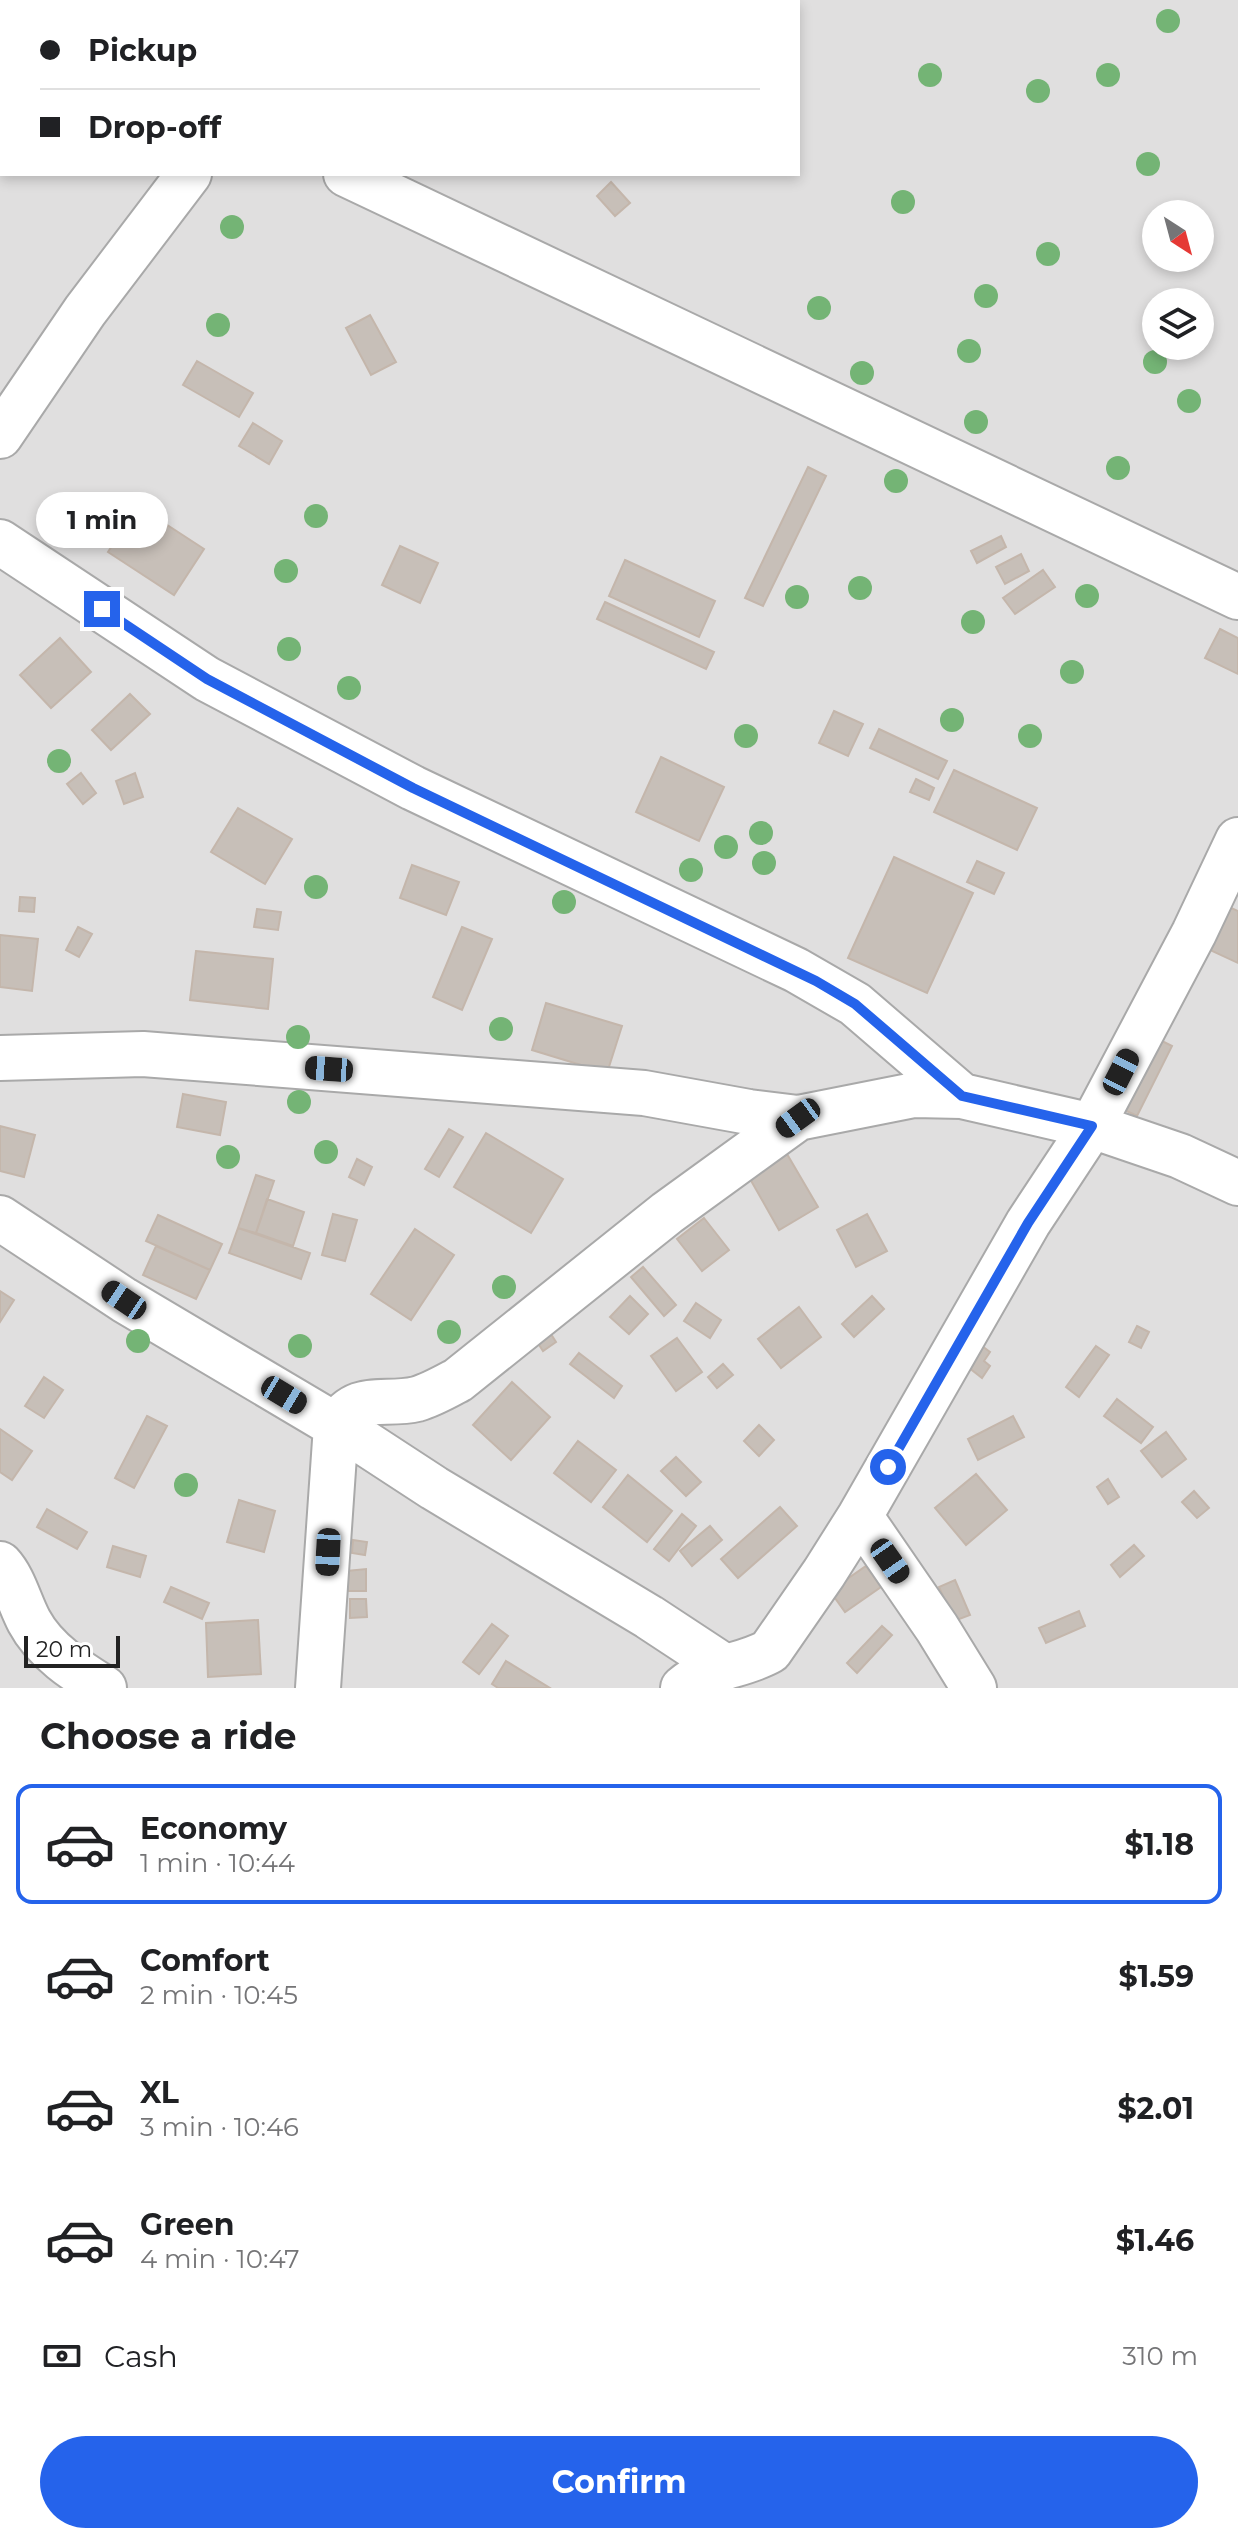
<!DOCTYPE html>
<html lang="en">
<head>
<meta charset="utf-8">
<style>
	body { margin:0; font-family:Montserrat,sans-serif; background:#f6f6f6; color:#202124; height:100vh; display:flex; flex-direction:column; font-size:30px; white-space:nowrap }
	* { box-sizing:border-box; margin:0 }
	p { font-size:26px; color:#757577 }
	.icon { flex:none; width:44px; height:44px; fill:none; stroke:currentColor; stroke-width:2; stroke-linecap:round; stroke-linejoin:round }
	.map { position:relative; height:1688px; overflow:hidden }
	.side { display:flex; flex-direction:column; background:#fff; flex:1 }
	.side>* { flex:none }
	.banner { position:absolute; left:0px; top:0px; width:800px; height:176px; box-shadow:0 4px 12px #0003; display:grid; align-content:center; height:176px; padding:0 40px; background:#fff }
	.needle { width:52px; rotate:144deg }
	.tools { position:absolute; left:1142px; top:200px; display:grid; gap:16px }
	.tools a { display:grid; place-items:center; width:72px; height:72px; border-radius:50%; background:#fff; box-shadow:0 4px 12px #0003; font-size:40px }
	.scale { position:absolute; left:24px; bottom:20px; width:96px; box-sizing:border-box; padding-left:8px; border:4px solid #222; border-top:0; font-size:22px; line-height:28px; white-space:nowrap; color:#222; -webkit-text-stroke:6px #fff; paint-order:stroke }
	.end { position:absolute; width:36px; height:36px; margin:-18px; border:10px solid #2563eb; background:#fff; box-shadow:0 0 0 4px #fff }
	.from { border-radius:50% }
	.bubble { position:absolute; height:56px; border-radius:28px; background:#fff; box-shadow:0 4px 12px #0003; font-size:26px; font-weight:700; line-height:56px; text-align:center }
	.car { position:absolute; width:24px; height:48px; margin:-24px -12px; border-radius:10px; box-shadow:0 0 6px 2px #0007; background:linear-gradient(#222 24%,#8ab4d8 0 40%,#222 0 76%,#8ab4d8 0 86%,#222 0) }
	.banner b { display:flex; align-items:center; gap:28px; height:76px; font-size:30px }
	.banner b+b { border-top:2px solid #e0e0e0 }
	.banner i { width:20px; height:20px; background:#202124 }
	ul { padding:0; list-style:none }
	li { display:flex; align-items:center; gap:24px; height:120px; margin:0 16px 12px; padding:0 24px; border:4px solid transparent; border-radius:16px }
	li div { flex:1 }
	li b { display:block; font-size:30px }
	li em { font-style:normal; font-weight:700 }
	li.current { border-color:#2563eb }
	li>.icon { width:72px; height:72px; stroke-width:1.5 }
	h2 { padding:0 40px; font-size:36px; line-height:96px }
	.pay { display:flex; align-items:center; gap:20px; height:88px; padding:0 40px; font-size:30px }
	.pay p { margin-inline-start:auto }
	.action { display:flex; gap:16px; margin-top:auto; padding:16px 40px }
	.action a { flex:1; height:92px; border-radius:48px; background:#2563eb; color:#fff; font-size:32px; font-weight:700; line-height:92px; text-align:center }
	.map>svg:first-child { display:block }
</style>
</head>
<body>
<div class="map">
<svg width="1238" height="1688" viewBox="0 0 1238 1688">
	<rect width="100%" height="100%" fill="#f2efe9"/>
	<path fill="#e0dfdf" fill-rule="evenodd" d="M0,0h1238v1688h-1238zM2,2h796v172h-796zM1156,214h44v44h-44zM1156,302h44v44h-44z"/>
	<path fill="#c7bfb8" stroke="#c4b6ab" stroke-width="2" d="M611,182l19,21 -15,13 -18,-20z
		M370,315l26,47 -25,13 -25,-47z
		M197,361l56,32 -14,24 -56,-32z
		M253,423l29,18 -13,23 -30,-18z
		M808,467l18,9 -63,130 -18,-8z
		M138,506l66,43 -30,46 -66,-43z
		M1001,536l5,11 -29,16 -6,-12z
		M400,546l38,17 -18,40 -38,-18z
		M1021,554l8,17 -24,13 -9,-17z
		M625,560l90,41 -16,36 -90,-41z
		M1043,570l12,17 -40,27 -12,-16z
		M605,602l109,50 -8,17 -109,-50z
		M1220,629l18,9v36l-33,-16z
		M60,638l31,34 -40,36 -31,-33z
		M130,694l20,20 -39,36 -19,-20z
		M834,711l29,13 -15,32 -29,-13z
		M879,729l68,32 -9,18 -68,-31z
		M661,757l63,30 -25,54 -63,-29z
		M954,770l83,38 -20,42 -83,-38z
		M81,773l15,20 -13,11 -16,-20z
		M135,773l8,24 -19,7 -8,-23z
		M916,779l18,9 -5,12 -19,-8z
		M238,808l54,31 -27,45 -54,-32z
		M894,857l79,36 -46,100 -79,-35z
		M977,861l27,12 -10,21 -27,-12z
		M412,865l47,17 -13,33 -46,-17z
		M20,897l15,1 -1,14 -15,-1z
		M1214,900l24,11v52l-43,-20z
		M257,909l24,3 -3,18 -24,-3z
		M78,927l14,7 -13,23 -13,-7z
		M462,927l30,12 -30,71 -29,-13z
		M0,935l38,4 -6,52 -32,-4z
		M196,951l77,8 -5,50 -78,-9z
		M546,1003l76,23 -15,47 -75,-23z
		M1148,1034l24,12 -35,70 -25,-12z
		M183,1094l43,8 -6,33 -43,-8z
		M0,1126l35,9 -11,42 -24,-6z
		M449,1129l14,8 -24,40 -14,-8z
		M486,1133l77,46 -32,54 -77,-46z
		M787,1154l31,53 -39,23 -30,-53z
		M357,1159l15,8 -8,18 -15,-8z
		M256,1175l18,6 -18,52 -18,-5z
		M267,1199l37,13 -11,34 -37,-13z
		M333,1214l24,6 -12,41 -23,-6z
		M867,1214l20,37 -31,16 -19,-37z
		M158,1215l64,29 -12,26 -64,-29z
		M704,1218l25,32 -27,21 -25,-32z
		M238,1228l72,25 -9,26 -72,-26z
		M415,1229l39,26 -43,65 -40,-26z
		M156,1246l54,24 -14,29 -53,-24z
		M643,1267l33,38 -12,11 -33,-39z
		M0,1291l14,9 -14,22z
		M630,1296l18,18 -19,20 -19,-17z
		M872,1296l12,13 -30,28 -12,-13z
		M696,1303l25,17 -11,18 -26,-17z
		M799,1307l22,30 -40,31 -23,-29z
		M1137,1326l12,6 -8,16 -12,-6z
		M549,1331l7,11 -13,9 -7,-11z
		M677,1338l25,34 -26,19 -25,-35z
		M978,1343l12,9 -6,9 6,5 -8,12 -19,-15z
		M1096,1346l13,9 -30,42 -13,-10z
		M579,1353l43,33 -8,12 -44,-34z
		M723,1364l10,11 -16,13 -9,-11z
		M44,1377l19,13 -19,28 -19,-12z
		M512,1382l38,35 -39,43 -38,-35z
		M1117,1399l36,28 -12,16 -37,-27z
		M147,1416l20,10 -33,62 -19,-10z
		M1013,1416l11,21 -46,23 -10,-21z
		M759,1425l15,15 -15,16 -15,-15z
		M0,1429l32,22 -20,29 -12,-8z
		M1166,1432l20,27 -24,18 -21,-26z
		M578,1441l38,29 -25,32 -37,-29z
		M676,1457l25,25 -15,14 -25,-25z
		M976,1474l31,36 -41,35 -31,-37z
		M628,1475l44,36 -25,31 -44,-35z
		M1108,1479l11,18 -11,7 -11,-17z
		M1194,1491l15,17 -12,10 -15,-16z
		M239,1500l36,11 -11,41 -37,-10z
		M780,1507l17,19 -59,52 -17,-19z
		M47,1509l40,23 -10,17 -40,-22z
		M682,1514l14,12 -27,35 -15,-12z
		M710,1526l12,14 -30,26 -12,-15z
		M353,1540l14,2 -2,13 -13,-2z
		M1134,1545l10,11 -24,21 -9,-12z
		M113,1546l33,10 -6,21 -33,-10z
		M866,1566l15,21 -36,25 -15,-21z
		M366,1569v22h-18l-1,-20z
		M955,1580l15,35 -16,6 -15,-34z
		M171,1587l38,16 -7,16 -38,-17z
		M350,1599h16l1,18 -17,1z
		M1079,1611l6,15 -39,17 -7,-15z
		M258,1620l3,54 -53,3 -2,-54z
		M492,1624l16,12 -29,38 -16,-12z
		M882,1626l10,9 -35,38 -10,-10z
		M506,1661l44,27h-52l-6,-4z"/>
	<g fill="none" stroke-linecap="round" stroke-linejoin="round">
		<g stroke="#a9a9a9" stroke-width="48">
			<path id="minor" d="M326,2l1,-2
				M346,174l892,423
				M0,436l85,-125 104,-137
				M0,542l207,137 206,109 383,182 59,34 107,92
				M0,1058l143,-4 501,39 105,19 49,6 116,-23 48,1 130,30 88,30 58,27
				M0,1218l124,82 238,141 72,47 215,129 76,50
				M860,1516l77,112 37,60
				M0,1564c14,15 19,38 29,57 16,30 47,50 75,67
				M318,1688l18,-262c21,-35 47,-19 81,-27 14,-4 28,-12 41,-19l209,-167 131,-95
				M683,1688c25,-22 59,-21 87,-37l54,-78 36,-57 168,-293 64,-97 102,-193 44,-93"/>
		</g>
		<use href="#minor" stroke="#fff" stroke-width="44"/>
	</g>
	<g fill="#74b475">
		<circle cx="1168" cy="21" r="12"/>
		<circle cx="930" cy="75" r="12"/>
		<circle cx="1108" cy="75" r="12"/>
		<circle cx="1038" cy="91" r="12"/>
		<circle cx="1148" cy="164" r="12"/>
		<circle cx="903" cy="202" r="12"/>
		<circle cx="232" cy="227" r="12"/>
		<circle cx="1048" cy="254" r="12"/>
		<circle cx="986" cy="296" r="12"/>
		<circle cx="819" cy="308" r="12"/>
		<circle cx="218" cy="325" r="12"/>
		<circle cx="969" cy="351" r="12"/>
		<circle cx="1155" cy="362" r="12"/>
		<circle cx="862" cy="373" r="12"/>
		<circle cx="1189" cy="401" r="12"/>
		<circle cx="976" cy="422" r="12"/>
		<circle cx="1118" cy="468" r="12"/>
		<circle cx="896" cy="481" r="12"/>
		<circle cx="316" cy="516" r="12"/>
		<circle cx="286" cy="571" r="12"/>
		<circle cx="860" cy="588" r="12"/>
		<circle cx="1087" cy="596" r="12"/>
		<circle cx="797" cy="597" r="12"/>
		<circle cx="973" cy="622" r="12"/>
		<circle cx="289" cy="649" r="12"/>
		<circle cx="1072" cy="672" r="12"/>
		<circle cx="349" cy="688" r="12"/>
		<circle cx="952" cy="720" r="12"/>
		<circle cx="746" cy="736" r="12"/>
		<circle cx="1030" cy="736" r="12"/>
		<circle cx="59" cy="761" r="12"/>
		<circle cx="761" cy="833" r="12"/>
		<circle cx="726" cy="847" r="12"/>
		<circle cx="764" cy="863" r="12"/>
		<circle cx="691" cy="870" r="12"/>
		<circle cx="316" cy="887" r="12"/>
		<circle cx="564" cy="902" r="12"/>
		<circle cx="501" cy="1029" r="12"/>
		<circle cx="298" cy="1037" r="12"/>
		<circle cx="299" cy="1102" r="12"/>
		<circle cx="326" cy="1152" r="12"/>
		<circle cx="228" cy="1157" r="12"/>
		<circle cx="504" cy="1287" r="12"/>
		<circle cx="449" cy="1332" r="12"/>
		<circle cx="138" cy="1341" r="12"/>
		<circle cx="300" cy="1346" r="12"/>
		<circle cx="186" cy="1485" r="12"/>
	</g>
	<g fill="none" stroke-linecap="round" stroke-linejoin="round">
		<path stroke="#2563eb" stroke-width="10" d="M102,609l105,70 206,109 403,193 39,23 107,92 130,30 -64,97 -140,244"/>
	</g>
</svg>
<div class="tools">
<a><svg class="needle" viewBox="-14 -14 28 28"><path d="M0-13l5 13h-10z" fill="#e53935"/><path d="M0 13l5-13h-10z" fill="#757577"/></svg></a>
<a><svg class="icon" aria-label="layers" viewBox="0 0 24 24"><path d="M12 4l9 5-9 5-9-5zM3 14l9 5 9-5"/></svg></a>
</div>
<div class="scale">20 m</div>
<i class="end from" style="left:888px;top:1467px"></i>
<i class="end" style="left:102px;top:609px"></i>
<div class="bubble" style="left:36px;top:492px;width:132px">1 min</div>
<i class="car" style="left:329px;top:1069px;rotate:274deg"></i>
<i class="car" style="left:1121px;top:1072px;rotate:27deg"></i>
<i class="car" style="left:798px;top:1118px;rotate:234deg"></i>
<i class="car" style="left:124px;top:1300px;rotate:304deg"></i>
<i class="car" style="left:284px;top:1395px;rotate:121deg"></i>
<i class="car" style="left:328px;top:1552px;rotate:183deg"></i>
<i class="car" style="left:890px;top:1561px;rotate:145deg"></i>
<div class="banner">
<b><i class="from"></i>Pickup</b>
<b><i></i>Drop-off</b>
</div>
</div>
<section class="side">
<h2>Choose a ride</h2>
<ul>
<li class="current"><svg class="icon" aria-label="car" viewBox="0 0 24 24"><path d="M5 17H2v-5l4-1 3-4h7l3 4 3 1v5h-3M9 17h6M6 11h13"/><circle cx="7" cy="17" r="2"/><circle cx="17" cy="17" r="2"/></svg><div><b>Economy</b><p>1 min · 10:44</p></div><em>$1.18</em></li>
<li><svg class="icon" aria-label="car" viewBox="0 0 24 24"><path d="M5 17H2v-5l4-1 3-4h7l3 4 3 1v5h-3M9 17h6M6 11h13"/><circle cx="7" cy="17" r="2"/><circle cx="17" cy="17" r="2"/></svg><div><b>Comfort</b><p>2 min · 10:45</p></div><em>$1.59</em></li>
<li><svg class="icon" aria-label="car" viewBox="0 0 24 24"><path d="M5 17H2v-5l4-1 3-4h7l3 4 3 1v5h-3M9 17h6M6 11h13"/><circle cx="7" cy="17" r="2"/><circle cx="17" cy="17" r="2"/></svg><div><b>XL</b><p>3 min · 10:46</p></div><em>$2.01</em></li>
<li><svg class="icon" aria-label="car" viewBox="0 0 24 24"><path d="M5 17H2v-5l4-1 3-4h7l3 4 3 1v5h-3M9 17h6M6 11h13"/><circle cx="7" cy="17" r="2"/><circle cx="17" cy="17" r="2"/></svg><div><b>Green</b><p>4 min · 10:47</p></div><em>$1.46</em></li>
</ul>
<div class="pay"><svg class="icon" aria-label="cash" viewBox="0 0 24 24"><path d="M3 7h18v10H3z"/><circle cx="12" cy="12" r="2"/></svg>Cash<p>310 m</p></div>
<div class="action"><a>Confirm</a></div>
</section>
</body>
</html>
